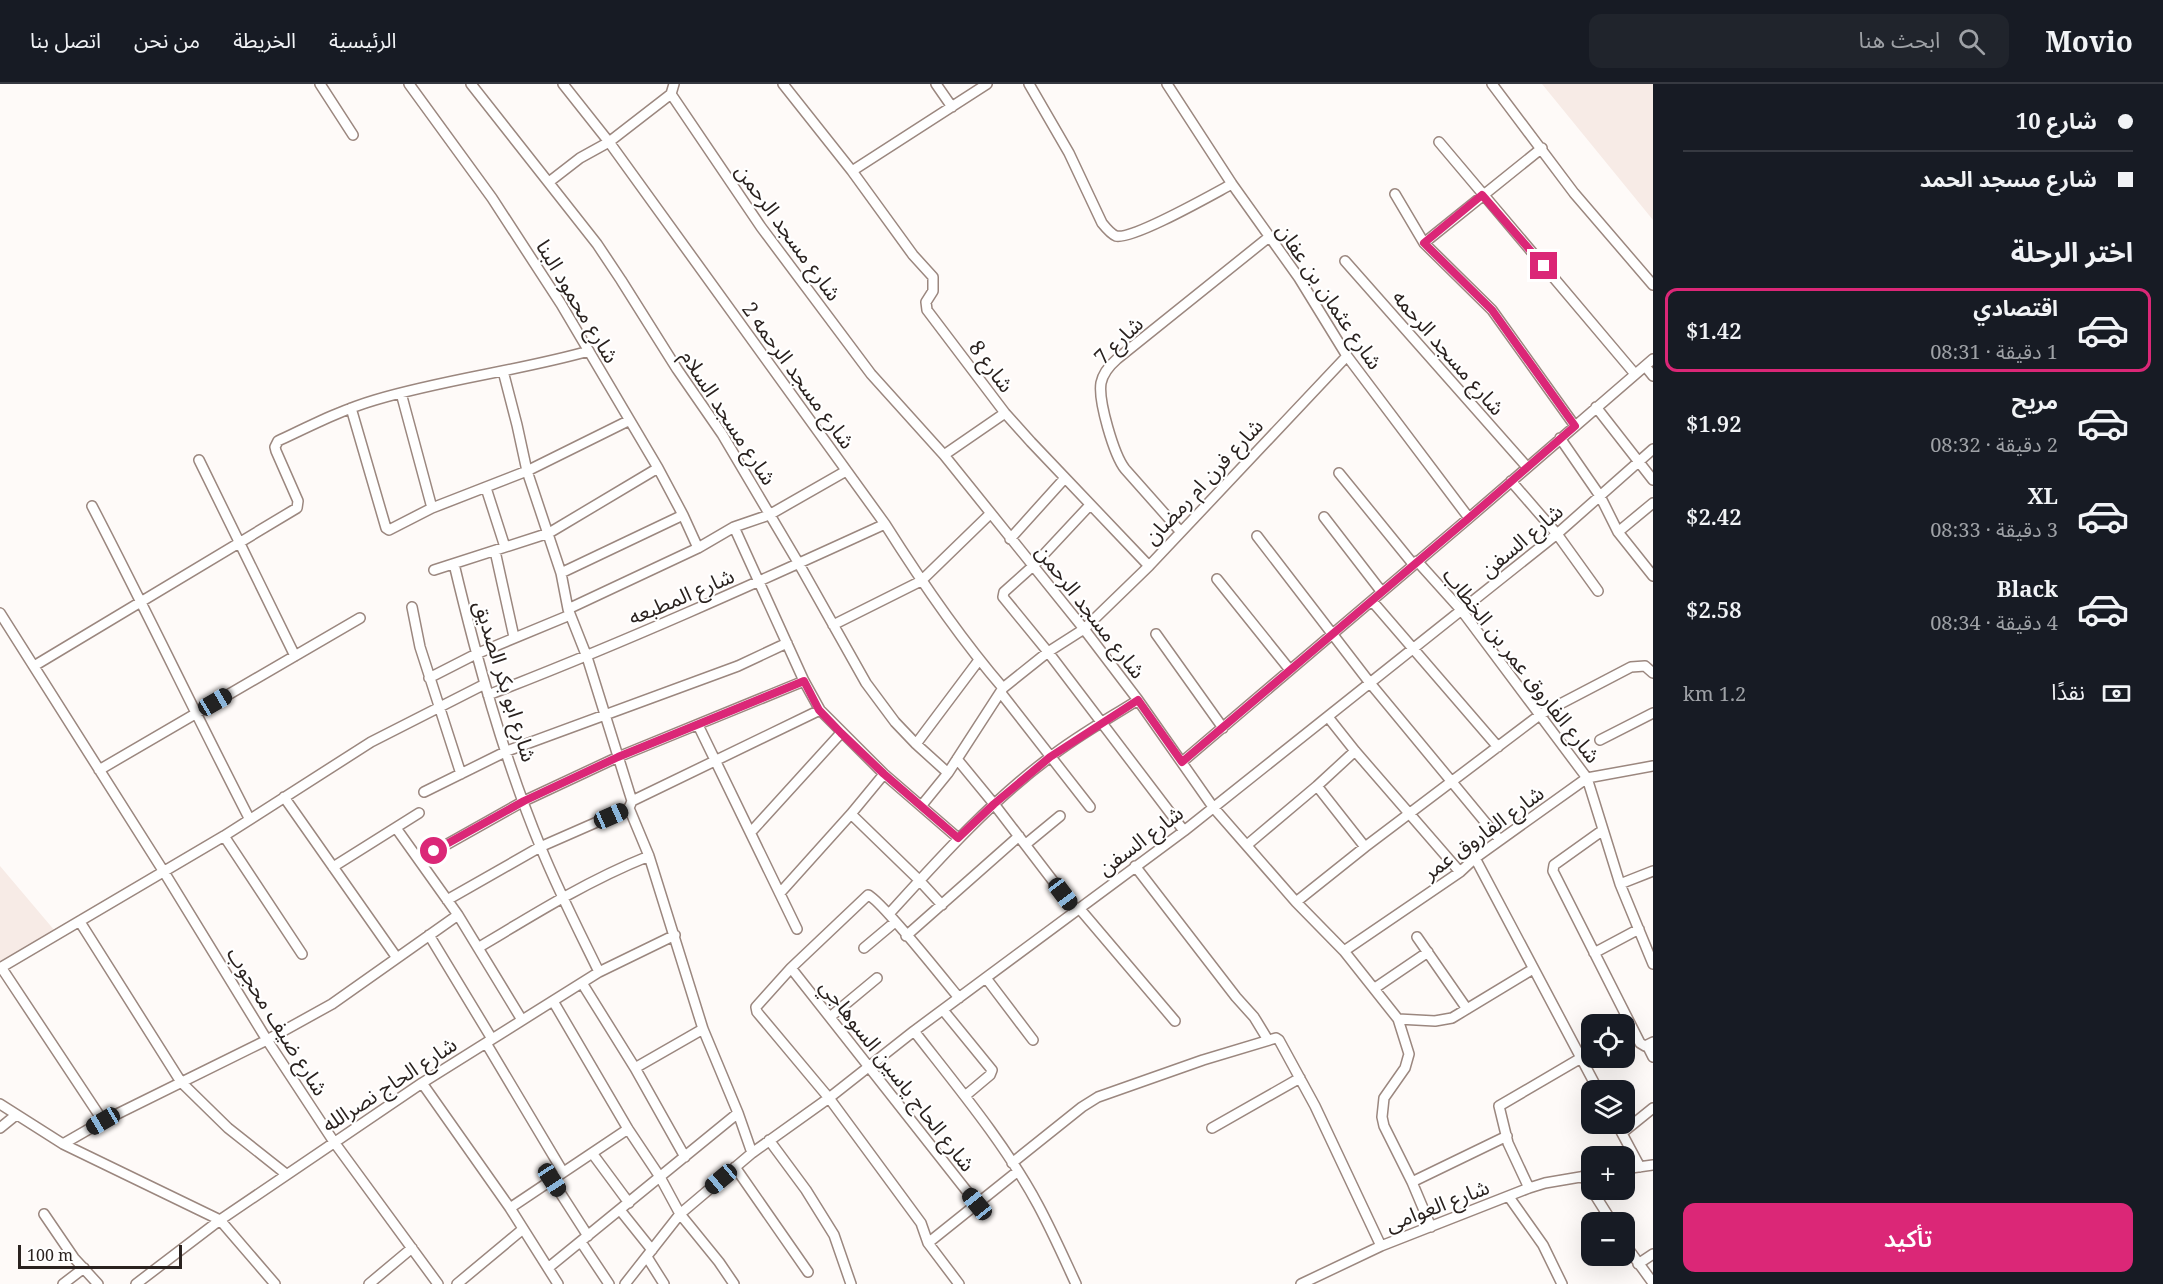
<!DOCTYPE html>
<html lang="ar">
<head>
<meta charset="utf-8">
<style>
	body { margin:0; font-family:"Noto Serif","Noto Sans Arabic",serif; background:#20242c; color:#f1f3f6; direction:rtl; height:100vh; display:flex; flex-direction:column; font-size:22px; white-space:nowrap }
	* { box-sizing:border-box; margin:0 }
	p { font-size:20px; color:#9ea1a6 }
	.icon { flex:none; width:33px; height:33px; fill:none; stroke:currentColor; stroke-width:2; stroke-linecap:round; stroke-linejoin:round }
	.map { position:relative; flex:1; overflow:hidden; direction:ltr }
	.side { display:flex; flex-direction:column; background:#171b24; width:510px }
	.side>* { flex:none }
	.guide { display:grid; align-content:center; height:132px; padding:0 30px; background:#171b24 }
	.buttons { position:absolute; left:1581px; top:930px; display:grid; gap:12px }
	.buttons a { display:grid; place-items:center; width:54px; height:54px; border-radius:12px; background:#171b24; box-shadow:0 6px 24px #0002; font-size:30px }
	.scale { position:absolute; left:18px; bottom:15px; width:164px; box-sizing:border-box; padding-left:6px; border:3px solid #2a221f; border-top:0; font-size:16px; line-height:21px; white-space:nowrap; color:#2a221f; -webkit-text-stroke:4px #fff; paint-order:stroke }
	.end { position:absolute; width:27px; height:27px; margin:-14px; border:8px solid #db2777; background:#fff; box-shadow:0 0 0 3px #fff }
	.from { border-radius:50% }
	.car { position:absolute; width:18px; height:36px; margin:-18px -9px; border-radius:8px; box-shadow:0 0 4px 2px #0007; background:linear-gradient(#222 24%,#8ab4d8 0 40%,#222 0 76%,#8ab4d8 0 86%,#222 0) }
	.guide b { display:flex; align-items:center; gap:21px; height:57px; font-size:22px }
	.guide b+b { border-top:2px solid #363941 }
	.guide i { width:15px; height:15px; background:#f1f3f6 }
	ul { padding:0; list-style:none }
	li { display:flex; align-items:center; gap:18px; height:84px; margin:0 12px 9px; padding:0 18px; border:3px solid transparent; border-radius:12px }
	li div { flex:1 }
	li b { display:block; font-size:22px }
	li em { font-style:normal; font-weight:600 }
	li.selected { border-color:#db2777 }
	li>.icon { width:54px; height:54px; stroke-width:1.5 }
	h2 { padding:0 30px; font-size:27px; line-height:72px }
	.pay { display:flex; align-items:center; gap:15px; height:66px; padding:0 30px; font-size:22px }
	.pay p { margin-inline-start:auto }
	.cta { display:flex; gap:12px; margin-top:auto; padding:12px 30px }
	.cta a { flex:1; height:69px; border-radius:12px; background:#db2777; color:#fff; font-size:24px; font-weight:600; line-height:69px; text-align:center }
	header { display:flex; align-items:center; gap:36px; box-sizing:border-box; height:84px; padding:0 30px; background:#171b24; border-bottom:2px solid #363941 }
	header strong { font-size:28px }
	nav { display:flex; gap:33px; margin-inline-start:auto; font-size:21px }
	.search { width:420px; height:54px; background:#20242c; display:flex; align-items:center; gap:15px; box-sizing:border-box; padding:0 21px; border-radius:12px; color:#9ea1a6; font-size:22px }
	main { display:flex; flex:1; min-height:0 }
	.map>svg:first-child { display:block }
</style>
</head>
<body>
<header>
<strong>Movio</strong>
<div class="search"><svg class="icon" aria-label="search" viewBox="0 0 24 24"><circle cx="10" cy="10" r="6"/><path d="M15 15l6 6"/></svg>ابحث هنا</div>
<nav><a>الرئيسية</a><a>الخريطة</a><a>من نحن</a><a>اتصل بنا</a></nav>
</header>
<main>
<section class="side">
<div class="guide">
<b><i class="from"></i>شارع 10</b>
<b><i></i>شارع مسجد الحمد</b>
</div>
<h2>اختر الرحلة</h2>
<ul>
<li class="selected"><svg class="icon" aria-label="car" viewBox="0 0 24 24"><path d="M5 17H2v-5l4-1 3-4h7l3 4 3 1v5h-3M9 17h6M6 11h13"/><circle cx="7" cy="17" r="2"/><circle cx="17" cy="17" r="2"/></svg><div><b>اقتصادي</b><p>1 دقيقة · 08:31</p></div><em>$1.42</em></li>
<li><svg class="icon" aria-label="car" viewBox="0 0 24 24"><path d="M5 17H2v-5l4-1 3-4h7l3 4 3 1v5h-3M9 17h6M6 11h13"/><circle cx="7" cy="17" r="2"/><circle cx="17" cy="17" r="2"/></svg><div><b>مريح</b><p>2 دقيقة · 08:32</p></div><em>$1.92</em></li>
<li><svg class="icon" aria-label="car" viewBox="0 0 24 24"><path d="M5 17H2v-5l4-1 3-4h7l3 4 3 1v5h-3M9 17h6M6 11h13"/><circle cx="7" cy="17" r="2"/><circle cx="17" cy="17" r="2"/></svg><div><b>XL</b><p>3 دقيقة · 08:33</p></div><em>$2.42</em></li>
<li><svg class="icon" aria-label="car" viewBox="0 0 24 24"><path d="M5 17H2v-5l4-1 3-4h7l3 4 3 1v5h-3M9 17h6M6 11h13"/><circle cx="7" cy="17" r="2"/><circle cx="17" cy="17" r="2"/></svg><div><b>Black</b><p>4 دقيقة · 08:34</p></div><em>$2.58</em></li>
</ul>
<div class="pay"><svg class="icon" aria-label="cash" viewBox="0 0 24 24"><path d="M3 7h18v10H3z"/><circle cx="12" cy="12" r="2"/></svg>نقدًا<p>1.2 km</p></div>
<div class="cta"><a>تأكيد</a></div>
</section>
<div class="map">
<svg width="1653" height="1200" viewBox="0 0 1653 1200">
	<rect width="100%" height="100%" fill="#fefaf8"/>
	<path fill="#f7ebe6" d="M1542,0h111v136z
		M0,782l55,65 -55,33z"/>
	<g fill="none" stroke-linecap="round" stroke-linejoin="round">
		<g stroke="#9b877f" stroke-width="12">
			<path id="street" d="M320,0l33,51
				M409,0l83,114 69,106 97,164 25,47 15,33
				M471,0l126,160 24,36 56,89 45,65 77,130 67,119 29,39 21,22 32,29
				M563,0l46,58 276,382c36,57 74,113 118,164
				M783,0l69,87 61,84 20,22v14l-7,11 1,8 78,103 26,29 118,124
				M936,0l16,23
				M1029,0l40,69 33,70c4,5 9,11 14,13 17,4 97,-42 116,-52
				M1167,0l65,100 67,94 48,78 122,162
				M1492,0l82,109 79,92
				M671,10l90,133 110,147 73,81 140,174 54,71 75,107 83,95 48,49 54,68 11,35 -4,14 -21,30 -2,19 2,9 28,56 19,45
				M1439,58l196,232
				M852,87l135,-87
				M549,98l31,-24 29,-16 62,-48 3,-10
				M1395,110l29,49 68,67 83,116
				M1424,159l118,-95
				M1345,177l182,206
				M1645,282l8,10
				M503,287l14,54 10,46 34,102 7,36 19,48 45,144 -3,7 20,48 54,173 35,84 14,40
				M401,309l31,115
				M1596,323l57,73
				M351,324l35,120 3,2 43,-22 95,-37 101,-50
				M1560,354l40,58 18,36 35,44
				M944,371l61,-42
				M199,376l96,196
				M1339,389l74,91
				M1511,397l46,53 41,57
				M486,404l19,59
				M1090,421l-57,61 -29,26 -1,5 45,55 136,179
				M92,422c54,104 104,209 157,312
				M1324,433l57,74
				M734,443l70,154 16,29 64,64 74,64
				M1180,447l-55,-62c-11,-14 -27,-68 -24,-86 2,-10 8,-17 16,-24l152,-122
				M1618,448l35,-29
				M1257,452l113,147 130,157
				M1010,455l55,-61
				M495,467l19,86
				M1417,477l45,50 125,167 33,106 33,80
				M454,480c23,96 49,192 87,284 17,42 38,83 58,124
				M434,486l115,-37 109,-65
				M561,489l122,-58
				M1217,495l73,91
				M1372,517l126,146
				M412,523l8,40 41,127
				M568,525l130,-61 36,-21 35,-12 77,-44
				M0,529l164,259 103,168 67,102 104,142
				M833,541l88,-44 69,-67
				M1156,550l67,94
				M34,582l263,-158 1,-7 -22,-50 -1,-4 3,-6c32,-15 63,-31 97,-41 70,-21 143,-29 214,-49
				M429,594l47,-24 94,-39
				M1001,609l89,114
				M488,611c135,-52 266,-111 397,-171
				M1328,633l27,34 105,121
				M698,641l99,204
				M1600,656l53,-27
				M916,660l63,-84
				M957,675l37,45 82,107
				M1182,678l287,-244 184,-159
				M99,686l261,-152
				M1317,702l48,61
				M424,708l83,-41 231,-85 49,-23
				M284,713l113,161
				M632,717l188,-91
				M922,721l26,-32 55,-85 45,-36 36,-23 65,-63 198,-210
				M851,730l68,66 23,25
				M396,744l62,87 64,105
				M1603,746l-49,35 -1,6 87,172 5,3 8,-4
				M751,748l90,-99
				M224,752l78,118
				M1026,760l34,-28
				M1247,761l70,-59 38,-35
				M1475,774l123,232
				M419,776l105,-59 94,-44 186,-76
				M1135,782l101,131 18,20 14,23
				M333,783l86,-54
				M1620,800l33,-13
				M780,809l71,-79 33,-40
				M447,816l93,-53 89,-39
				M1296,818l69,-55 176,-133 90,-47 14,-1 8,7
				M1079,824l96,113
				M889,830c50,-55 100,-111 160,-156 28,-22 59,-39 89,-58
				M80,838l101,160 47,46 58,46
				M429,851l63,104
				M906,852l113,-100
				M1417,853l50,72
				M478,864c56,-34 111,-68 171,-92
				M864,864l31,-26
				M1344,867l116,-79 15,-14 112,-80 66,-12
				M1594,869l45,-24
				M1,883l102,154
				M0,884l224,-132 147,-94 114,-58
				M791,884l186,236
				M986,894l47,62
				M582,899l53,85 50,89
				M1375,904l53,-36
				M553,917l75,128 32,48 20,37 39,48 15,22
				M943,926l49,60 -2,5 -25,21
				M830,933l47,-39
				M1398,935l37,2 17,-3 81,-49
				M914,947c42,54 92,114 124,174 14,26 26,53 38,79
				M486,959l77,129
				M1647,961l6,12
				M635,984l68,-39
				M422,999l88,125 48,76
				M0,1020l63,40 157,76 55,64
				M1617,1040l23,43
				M0,1044l16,-13
				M1212,1044l88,-50
				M1622,1049l31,-25
				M769,1056l37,50 28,45 17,49
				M63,1060l40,-23 164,-81 65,-36 126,-89
				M592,1069l37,50
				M1012,1079l70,-56 16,-10 105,-37 73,-22 3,2 36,66 66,140
				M735,1083l73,105
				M1624,1085l29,-4
				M1583,1092l29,46
				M552,1096l36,56
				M1412,1098l95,-46
				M1529,1104l-21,-45 -9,-37 82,-48
				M1509,1113l34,48 19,39
				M510,1124l118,-79
				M620,1126l32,40
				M44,1130l30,44 24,26
				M581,1158l28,42
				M928,1159l90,-72
				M1624,1159l29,40
				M647,1173l17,27
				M1638,1180l15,-10
				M548,1184l190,-155
				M63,1200l21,-16
				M136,1200l84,-64 202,-137 177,-111 76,-37
				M369,1200l43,-36
				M457,1200l66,-55
				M625,1200l55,-70 72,-61 77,-55 85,-67 270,-200 373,-297 96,-85
				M959,1200l-31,-41 -7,-20 -92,-125 -72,-86 -1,-5 35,-39 77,-73c12,4 78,87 91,103
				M1301,1200l80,-38 148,-58 16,-5 47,-8"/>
		</g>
		<use href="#street" stroke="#fff" stroke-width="9"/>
	</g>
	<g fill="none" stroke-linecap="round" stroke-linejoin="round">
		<path stroke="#db2777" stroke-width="8" d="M434,767l90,-50 94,-44 186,-76 15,29 22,23 43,41 74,64 36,-34 56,-47 88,-57 44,62 287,-244 106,-92 -83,-116 -68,-67 58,-48 62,71"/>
	</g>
	<g text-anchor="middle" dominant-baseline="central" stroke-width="4.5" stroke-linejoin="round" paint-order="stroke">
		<g font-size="21" fill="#2a221f" stroke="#fff">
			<text transform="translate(789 148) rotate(54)">شارع مسجد الرحمن</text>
			<text transform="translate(1330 212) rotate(56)">شارع عثمان بن عفان</text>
			<text transform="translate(578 217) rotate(59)">شارع محمود البنا</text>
			<text transform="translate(1118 256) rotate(-44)">شارع 7</text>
			<text transform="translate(1449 268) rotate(49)">شارع مسجد الرحمه</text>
			<text transform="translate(992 282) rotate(53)">شارع 8</text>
			<text transform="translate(799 291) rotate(54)">شارع مسجد الرحمه 2</text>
			<text transform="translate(729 333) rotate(57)">شارع مسجد السلام</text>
			<text transform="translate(1203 397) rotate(-47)">شارع فرن ام رمضان</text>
			<text transform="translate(1521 456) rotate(-40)">شارع السفن</text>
			<text transform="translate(681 512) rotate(-23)">شارع المطبعه</text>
			<text transform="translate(1091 527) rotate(52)">شارع مسجد الرحمن</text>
			<text transform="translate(1522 581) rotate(52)">شارع الفاروق عمر بن الخطاب</text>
			<text transform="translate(506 597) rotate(73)">شارع ابو بكر الصديق</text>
			<text transform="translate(1483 748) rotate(-36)">شارع الفاروق عمر</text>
			<text transform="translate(1140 756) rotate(-37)">شارع السفن</text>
			<text transform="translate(278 937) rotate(58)">شارع ضيف محجوب</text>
			<text transform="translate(898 991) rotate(52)">شارع الحاج ياسين السوهاجي</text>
			<text transform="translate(389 1000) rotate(-33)">شارع الحاج نصرالله</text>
			<text transform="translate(1437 1121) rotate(-21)">شارع العوامى</text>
		</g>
	</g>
</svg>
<div class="buttons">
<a><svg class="icon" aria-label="locate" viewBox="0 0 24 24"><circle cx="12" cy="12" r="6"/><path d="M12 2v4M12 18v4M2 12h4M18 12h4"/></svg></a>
<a><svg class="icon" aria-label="layers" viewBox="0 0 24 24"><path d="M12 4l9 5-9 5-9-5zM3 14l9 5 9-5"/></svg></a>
<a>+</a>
<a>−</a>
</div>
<div class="scale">100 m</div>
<i class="end from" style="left:434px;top:767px"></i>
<i class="end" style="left:1544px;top:182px"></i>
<i class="car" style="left:215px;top:618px;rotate:60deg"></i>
<i class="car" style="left:611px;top:732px;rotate:66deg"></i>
<i class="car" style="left:1063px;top:810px;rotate:143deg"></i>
<i class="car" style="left:103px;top:1037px;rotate:240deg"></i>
<i class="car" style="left:721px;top:1095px;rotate:230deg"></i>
<i class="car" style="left:552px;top:1096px;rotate:147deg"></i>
<i class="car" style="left:977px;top:1120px;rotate:321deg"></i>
</div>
</main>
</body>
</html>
